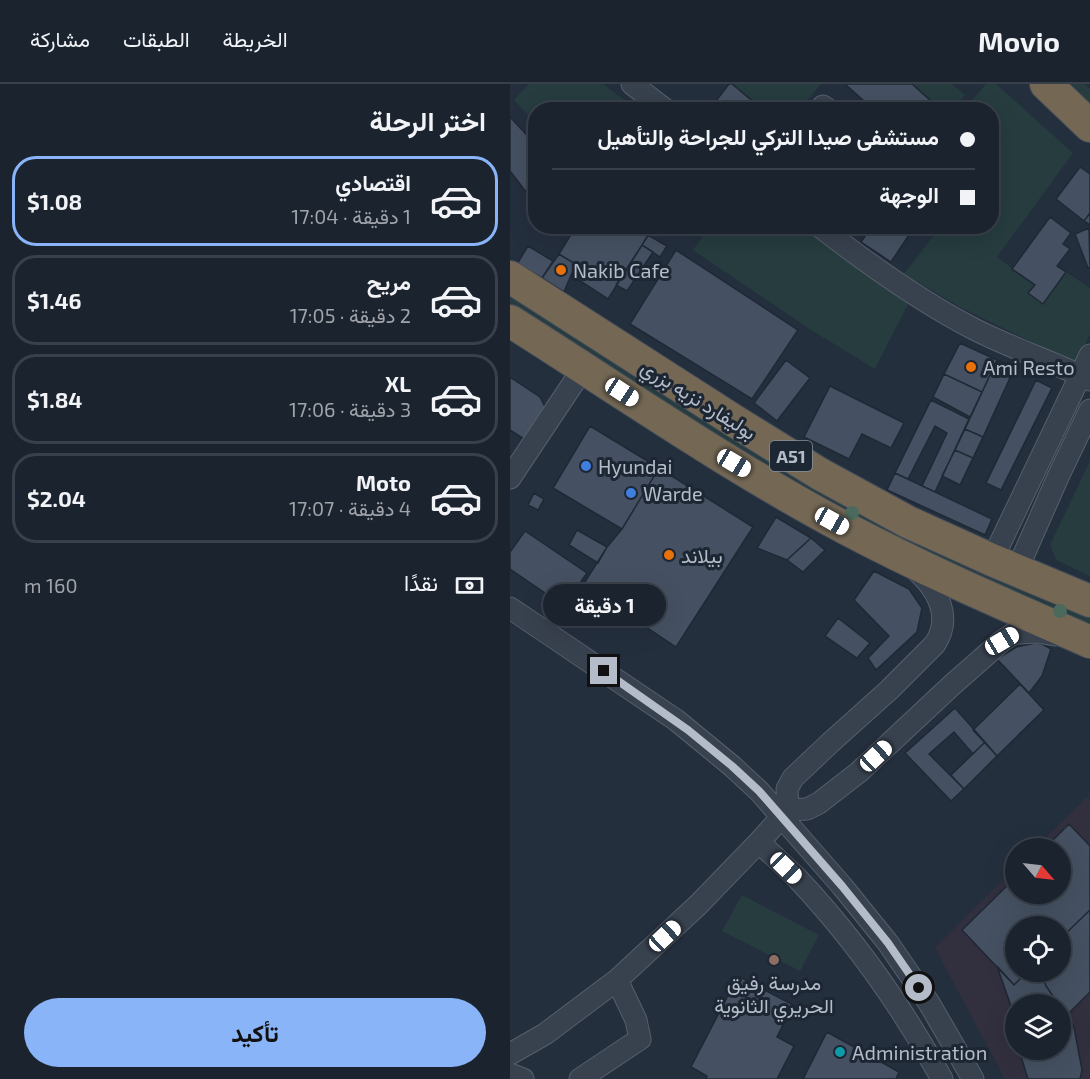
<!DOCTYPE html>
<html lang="ar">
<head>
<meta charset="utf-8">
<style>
	body { margin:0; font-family:"Exo 2",Vazirmatn,sans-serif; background:#242b36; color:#f1f3f6; direction:rtl; height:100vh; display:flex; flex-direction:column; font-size:22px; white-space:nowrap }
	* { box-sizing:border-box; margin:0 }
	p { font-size:20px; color:#a0a4aa }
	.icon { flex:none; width:33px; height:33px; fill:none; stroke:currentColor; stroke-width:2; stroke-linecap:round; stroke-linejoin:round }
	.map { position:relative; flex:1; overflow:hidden; direction:ltr }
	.details { display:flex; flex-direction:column; background:#1b232e; width:510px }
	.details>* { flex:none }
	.guide { position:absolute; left:18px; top:18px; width:471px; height:132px; border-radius:24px; box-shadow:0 6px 24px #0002,0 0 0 2px #39404a; direction:rtl; display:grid; align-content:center; height:132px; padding:0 24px; background:#1b232e }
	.needle { width:39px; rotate:118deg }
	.buttons { position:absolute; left:495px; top:754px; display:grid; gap:12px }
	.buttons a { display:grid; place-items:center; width:66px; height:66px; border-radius:50%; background:#1b232e; box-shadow:0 6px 24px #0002,0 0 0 2px #39404a; font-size:30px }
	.end { position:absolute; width:27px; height:27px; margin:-14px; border:8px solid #b4bcc9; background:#111; box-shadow:0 0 0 3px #111 }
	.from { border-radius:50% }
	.bubble { position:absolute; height:42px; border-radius:21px; background:#1b232e; box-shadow:0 6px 24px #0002,0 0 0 2px #39404a; font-size:20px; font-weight:700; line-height:42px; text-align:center; direction:rtl }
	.car { position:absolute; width:18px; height:36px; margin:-18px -9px; border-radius:8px; box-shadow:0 0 4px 2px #0007; background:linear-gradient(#fff 24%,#345 0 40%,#fff 0 76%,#345 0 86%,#fff 0) }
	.guide b { display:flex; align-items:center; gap:21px; height:57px; font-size:22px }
	.guide b+b { border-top:2px solid #39404a }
	.guide i { width:15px; height:15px; background:#f1f3f6 }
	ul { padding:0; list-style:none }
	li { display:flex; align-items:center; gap:18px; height:90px; margin:0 12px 9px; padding:0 12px; border:3px solid #39404a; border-radius:24px }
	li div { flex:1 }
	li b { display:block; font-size:22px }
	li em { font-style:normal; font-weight:700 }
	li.on { border-color:#8ab4f8 }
	li>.icon { width:54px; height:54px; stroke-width:1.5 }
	h2 { padding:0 24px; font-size:27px; line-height:72px }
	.pay { display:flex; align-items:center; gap:15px; height:66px; padding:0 24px; font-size:22px }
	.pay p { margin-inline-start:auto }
	.primary-button { display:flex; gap:12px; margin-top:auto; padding:12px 24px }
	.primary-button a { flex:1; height:69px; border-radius:36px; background:#8ab4f8; color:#111; font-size:24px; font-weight:700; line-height:69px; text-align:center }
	header { display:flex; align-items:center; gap:36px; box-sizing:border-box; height:84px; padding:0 30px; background:#1b232e; border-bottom:2px solid #39404a }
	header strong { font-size:28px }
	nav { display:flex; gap:33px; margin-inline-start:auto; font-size:21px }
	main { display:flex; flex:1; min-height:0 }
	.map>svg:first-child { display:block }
</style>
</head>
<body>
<header>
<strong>Movio</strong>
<nav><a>الخريطة</a><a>الطبقات</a><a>مشاركة</a></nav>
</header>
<main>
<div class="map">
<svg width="580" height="995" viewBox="0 0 580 995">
	<rect width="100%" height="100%" fill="#242f3e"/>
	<path fill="#32303f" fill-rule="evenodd" d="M576,714l4,1v280h-85l-70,-131 80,-80 1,26h44v-45h-26zM506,843h44v45h-44zM506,921h44v45h-44z"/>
	<path fill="#263c3f" d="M19,0h74l33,25 -100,1 -1,12 -21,-22z
		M222,0h89l-22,26 -36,-1z
		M402,0h40l13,11 -12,14h-12z
		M476,0h10l77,69 -76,104 38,28 -6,8 14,10 23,-31 24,16v46l-14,30 -116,-57 -56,-33 36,-47 52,-1v-116l-27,-1z
		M551,0h24l5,5v23z
		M199,143h94l107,73 -35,69 -67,-41 -115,-78z
		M0,213l229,143 351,171v16l-172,-75 -184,-103 -224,-138z
		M580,377v115l-34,-16 -6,-15z
		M232,811l77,40 -19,36 -78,-40z"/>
	<path fill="#455162" stroke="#1f2835" stroke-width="1.5" d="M219,0h3l31,26h-54z
		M335,0h67l29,26h-67z
		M0,33l26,28v60l-26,-34z
		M570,83l10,7v39l-6,8 -28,-22z
		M580,129v12l-6,-4z
		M540,133l21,16 -8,11 7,5 -13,17 9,6 -23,32 -15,-11 7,-8 -23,-16z
		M66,142h61l12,8 -41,65 -37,-24 6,-10 -18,-11z
		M362,142h43l-24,36 -30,-20z
		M579,144l1,39 -2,1 -13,-34z
		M138,151l19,11 -7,11 -18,-12z
		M132,161l11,7 -26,39 -11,-6z
		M18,162l25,15 -11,17 -25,-14z
		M166,166l122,80 -46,69 -122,-75z
		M49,170l18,11 -6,10 -7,17 -22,-14z
		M450,259l37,17 -15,32 -38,-18z
		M276,276l24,18 -33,43 -23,-18z
		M487,276l17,9 -31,68 -18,-8z
		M434,290l38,18 -12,25 -37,-20z
		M0,293l30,20 5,10 -21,32 -14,-9z
		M526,296l16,8 -51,102 -15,-7z
		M320,302l74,37 -13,25 -29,-14 -13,25 -45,-22z
		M421,316l38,19 -34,73 -13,-6 25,-53 -12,-7 -27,53 -13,-6z
		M80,342l69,42 -37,61 -69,-41z
		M455,345l18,8 -10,21 -18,-8z
		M445,366l18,8 -13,27 -18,-9z
		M149,384l94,59 -77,120 -93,-62 24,-38 15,-18z
		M385,389l97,46 -7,16 -98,-45z
		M24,409l10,6 -6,11 -10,-5z
		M266,433l35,21 -24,22 -30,-12z
		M67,446l30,17 -9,16 -29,-18z
		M15,447l62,42 -23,33 -54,-37v-17z
		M301,454l14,12 -22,22 -16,-12z
		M364,487l35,18 13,19 -5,24 -41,38 -8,-12 21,-22 -35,-36z
		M328,534l32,25 -13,15 -32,-22z
		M525,559l7,1 9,5 -9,27 -13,17 -32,-34 19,-12z
		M510,600l24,26 -47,46 -24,-26z
		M445,624l30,34 -12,12 -19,-22 -25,22 35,35 -13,12 -46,-48z
		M475,658l12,14 -33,33 -13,-14z
		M559,740l21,22v64l-30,29v-12h-44v45h11l-13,13 -52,-55 54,-53v17h44v-45h-16z
		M580,826v82l-24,24 -6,-9v-2h-1l-13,-19 -5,-14h19v-33z
		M487,882l17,19 13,-13h14l5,14 13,19h-43v24l-2,-14z
		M228,892l55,29 -16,32 17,9 -17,33h-71l1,-3 -16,-9z
		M550,923l14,20 8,43 -2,9h-52l-9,-29h41z
		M317,948l72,40 -3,7h-93z"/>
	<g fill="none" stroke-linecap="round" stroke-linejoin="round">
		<g stroke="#565f6c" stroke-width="23">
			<path id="minor" d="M122,0l34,26
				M310,26l3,-4 6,4
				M309,142c49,38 99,74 153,102 38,20 80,33 118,52
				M0,394l74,-111
				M482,476l98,-205
				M507,486l41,-93 32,-67
				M0,524l166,112 56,46 27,25 83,95 46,57 41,60 44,76
				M278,726l19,-1 12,-6 40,-31 93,-87 50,-44 11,-7 6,-1 17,-1 19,3
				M249,758c12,12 25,23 37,35 57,60 106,130 146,202
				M0,970l35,-20 72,-54 81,-75 61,-63 29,-32 -1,-21 6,-11 37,-35 59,-53 46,-46c18,-28 2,-55 -20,-75
				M0,990l13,5
				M70,995l60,-40 -4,-19 -19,-40"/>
		</g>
		<g stroke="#434c59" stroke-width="34">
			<path id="highway" d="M536,0l44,42
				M0,193l226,145 84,52 88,48 84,38 98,41
				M0,237c111,70 220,146 337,208 79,42 161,77 243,113"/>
		</g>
		<use href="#minor" stroke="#38414e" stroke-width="21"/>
		<use href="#highway" stroke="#746855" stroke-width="32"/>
	</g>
	<g fill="#4b6a5d">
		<circle cx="342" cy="429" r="7"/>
		<circle cx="550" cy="527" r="7"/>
	</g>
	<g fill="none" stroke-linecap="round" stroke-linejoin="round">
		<path stroke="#b4bcc9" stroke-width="8" d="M94,587l84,59 44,36 27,25 83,95 46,57 31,45"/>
	</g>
	<g fill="#e8710a" stroke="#1d2633" stroke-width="2">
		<circle cx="51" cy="186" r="6"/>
		<circle cx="461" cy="283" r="6"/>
		<circle cx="159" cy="471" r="6"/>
	</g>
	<g fill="#3f7fe0" stroke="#1d2633" stroke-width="2">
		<circle cx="76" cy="382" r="6"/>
		<circle cx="121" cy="409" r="6"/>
	</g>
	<circle fill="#8d6e63" stroke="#1d2633" stroke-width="2" cx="264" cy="876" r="6"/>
	<circle fill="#0f9aa8" stroke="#1d2633" stroke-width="2" cx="330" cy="968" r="6"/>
	<g text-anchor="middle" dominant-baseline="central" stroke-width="6" stroke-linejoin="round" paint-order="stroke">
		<rect fill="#1d2633" stroke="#878f9c" stroke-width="1.5" x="260" y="357" width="42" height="30" rx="4.5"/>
		<g font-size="18" font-weight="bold" fill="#b4bcc9">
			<text x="281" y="372">A51</text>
		</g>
		<g font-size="20" fill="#b4bcc9" stroke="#1d2633" text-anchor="start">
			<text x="63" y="186">Nakib Cafe</text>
			<text x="473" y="283">Ami Resto</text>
			<text x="88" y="382">Hyundai</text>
			<text x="133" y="409">Warde</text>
			<text x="171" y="471">بيلاند</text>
			<text x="264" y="898" text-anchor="middle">مدرسة رفيق<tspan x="264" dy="23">الحريري الثانوية</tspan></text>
			<text x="342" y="968">Administration</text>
		</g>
		<g font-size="20" fill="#b4bcc9" stroke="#1d2633">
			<text transform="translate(189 315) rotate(32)">بوليفارد نزيه بزري</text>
		</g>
	</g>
</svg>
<div class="buttons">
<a><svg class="needle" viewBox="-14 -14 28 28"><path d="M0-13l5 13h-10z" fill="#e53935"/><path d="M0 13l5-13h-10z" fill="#a0a4aa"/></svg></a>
<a><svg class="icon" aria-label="locate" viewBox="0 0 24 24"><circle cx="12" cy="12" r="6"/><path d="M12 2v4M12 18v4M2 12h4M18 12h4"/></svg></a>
<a><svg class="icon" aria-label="layers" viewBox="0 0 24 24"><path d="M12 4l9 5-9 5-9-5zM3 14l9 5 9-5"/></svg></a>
</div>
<i class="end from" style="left:409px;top:904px"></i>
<i class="end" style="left:94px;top:587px"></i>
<div class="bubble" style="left:33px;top:500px;width:123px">1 دقيقة</div>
<i class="car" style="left:112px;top:308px;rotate:123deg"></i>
<i class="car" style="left:224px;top:379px;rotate:121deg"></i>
<i class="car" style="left:322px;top:437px;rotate:119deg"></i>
<i class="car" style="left:492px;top:557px;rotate:59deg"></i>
<i class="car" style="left:366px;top:672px;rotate:47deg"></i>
<i class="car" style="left:276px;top:784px;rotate:134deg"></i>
<i class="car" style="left:155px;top:852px;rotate:47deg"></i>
<div class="guide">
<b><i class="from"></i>مستشفى صيدا التركي للجراحة والتأهيل</b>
<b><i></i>الوجهة</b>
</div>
</div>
<section class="details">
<h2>اختر الرحلة</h2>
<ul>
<li class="on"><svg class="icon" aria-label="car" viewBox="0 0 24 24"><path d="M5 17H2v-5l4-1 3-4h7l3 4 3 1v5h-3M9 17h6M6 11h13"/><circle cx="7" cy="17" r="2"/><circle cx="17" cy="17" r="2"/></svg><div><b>اقتصادي</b><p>1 دقيقة · 17:04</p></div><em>$1.08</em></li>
<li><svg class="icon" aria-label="car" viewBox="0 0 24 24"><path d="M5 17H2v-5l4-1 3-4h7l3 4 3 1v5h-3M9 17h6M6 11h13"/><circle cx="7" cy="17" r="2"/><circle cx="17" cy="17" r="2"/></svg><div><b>مريح</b><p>2 دقيقة · 17:05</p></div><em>$1.46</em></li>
<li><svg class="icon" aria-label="car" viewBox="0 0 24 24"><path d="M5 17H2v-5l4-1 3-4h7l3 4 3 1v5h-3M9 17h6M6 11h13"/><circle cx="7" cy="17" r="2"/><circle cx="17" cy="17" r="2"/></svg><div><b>XL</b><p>3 دقيقة · 17:06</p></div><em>$1.84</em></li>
<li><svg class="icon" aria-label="car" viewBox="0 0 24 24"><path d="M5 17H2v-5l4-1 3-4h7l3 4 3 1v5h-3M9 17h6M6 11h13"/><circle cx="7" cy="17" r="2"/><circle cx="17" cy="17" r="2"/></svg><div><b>Moto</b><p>4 دقيقة · 17:07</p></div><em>$2.04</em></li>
</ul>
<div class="pay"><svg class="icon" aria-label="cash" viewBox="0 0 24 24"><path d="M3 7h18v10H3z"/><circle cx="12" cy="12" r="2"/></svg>نقدًا<p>160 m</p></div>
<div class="primary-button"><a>تأكيد</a></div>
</section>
</main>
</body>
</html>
